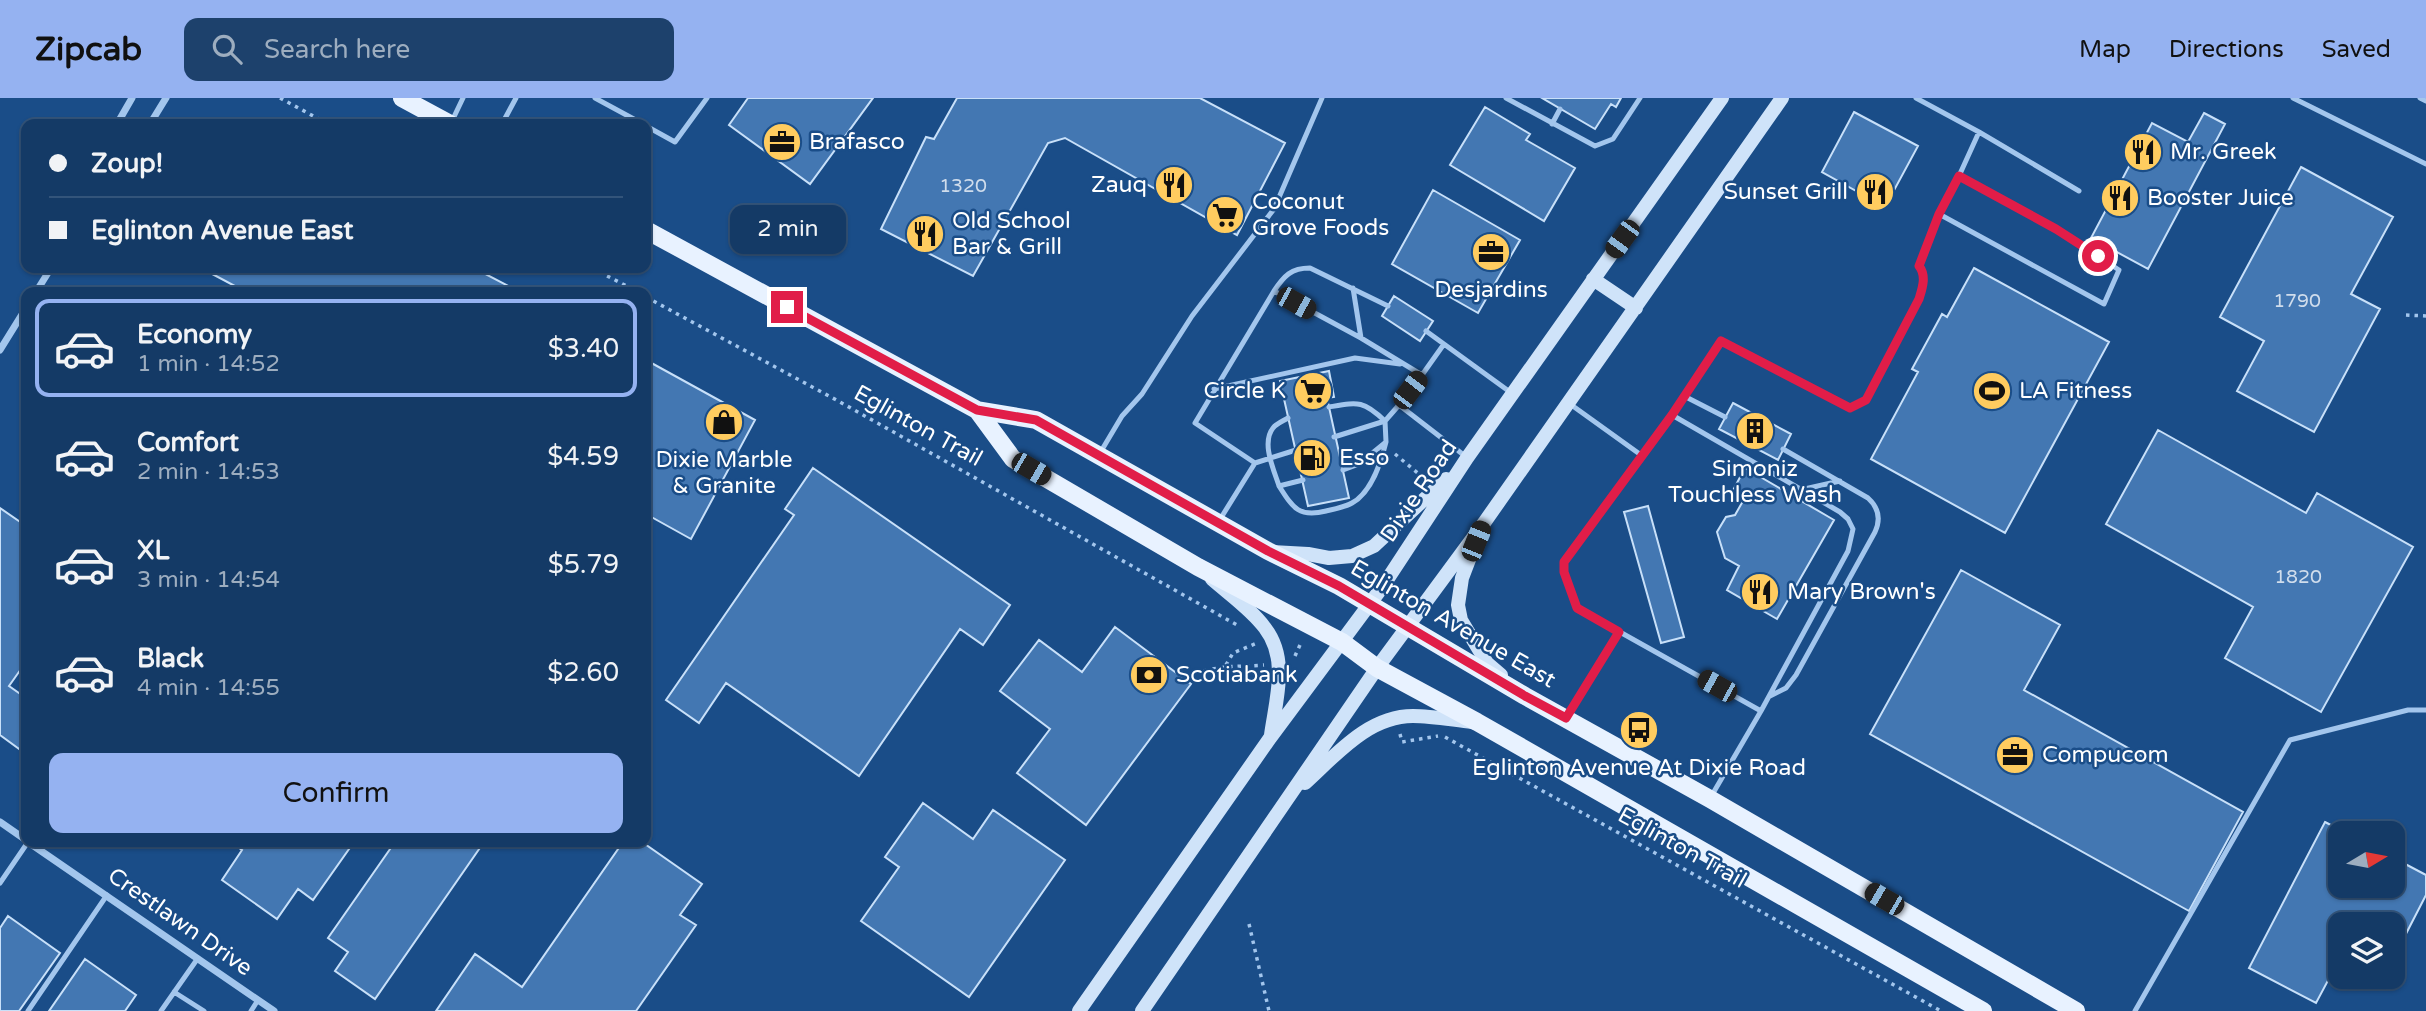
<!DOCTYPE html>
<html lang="en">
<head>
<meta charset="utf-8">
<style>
	body { margin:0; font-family:"Varela Round",sans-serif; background:#1d416c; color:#f1f3f6; height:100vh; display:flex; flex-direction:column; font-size:26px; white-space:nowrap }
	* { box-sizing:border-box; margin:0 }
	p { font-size:23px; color:#9dadbf }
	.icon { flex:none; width:38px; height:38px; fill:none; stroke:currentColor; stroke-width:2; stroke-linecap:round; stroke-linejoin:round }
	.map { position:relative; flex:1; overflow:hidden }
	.details { position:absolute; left:21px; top:189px; width:630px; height:560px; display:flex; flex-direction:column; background:#143a66; border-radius:14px; box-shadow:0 2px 5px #0004,0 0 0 2px #33547a }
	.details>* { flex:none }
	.top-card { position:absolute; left:21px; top:21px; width:630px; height:154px; border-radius:14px; box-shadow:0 2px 5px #0004,0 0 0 2px #33547a; display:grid; align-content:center; height:154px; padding:0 28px; background:#143a66 }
	.needle { width:46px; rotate:80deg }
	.controls { position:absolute; left:2328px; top:723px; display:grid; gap:14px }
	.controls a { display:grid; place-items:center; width:77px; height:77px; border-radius:14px; background:#143a66; box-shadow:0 2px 5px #0004,0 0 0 2px #33547a; font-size:35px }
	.end { position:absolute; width:32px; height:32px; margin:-16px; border:9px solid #e11d48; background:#fff; box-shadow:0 0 0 4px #fff }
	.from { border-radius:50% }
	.bubble { position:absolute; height:49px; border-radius:14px; background:#143a66; box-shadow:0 2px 5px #0004,0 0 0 2px #33547a; font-size:23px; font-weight:600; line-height:49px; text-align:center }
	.car { position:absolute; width:21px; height:42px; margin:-21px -10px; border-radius:9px; box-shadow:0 0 5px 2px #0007; background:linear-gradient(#222 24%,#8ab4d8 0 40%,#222 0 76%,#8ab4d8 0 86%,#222 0) }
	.top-card b { display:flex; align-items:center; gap:24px; height:66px; font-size:26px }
	.top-card b+b { border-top:2px solid #33547a }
	.top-card i { width:18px; height:18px; background:#f1f3f6 }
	ul { padding:12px 0 0; list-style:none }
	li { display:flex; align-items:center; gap:21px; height:98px; margin:0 14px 10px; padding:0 14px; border:4px solid transparent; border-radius:14px }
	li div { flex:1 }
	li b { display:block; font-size:26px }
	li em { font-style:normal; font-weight:600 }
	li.on { border-color:#95b2f1 }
	li>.icon { width:63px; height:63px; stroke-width:1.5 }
	.cta { display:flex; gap:14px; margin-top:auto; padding:14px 28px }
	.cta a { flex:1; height:80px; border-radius:14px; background:#95b2f1; color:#111; font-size:28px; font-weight:600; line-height:80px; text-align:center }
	header { display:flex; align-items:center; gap:42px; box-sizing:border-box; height:98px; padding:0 35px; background:#95b2f1; color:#111 }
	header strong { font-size:33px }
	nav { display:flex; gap:38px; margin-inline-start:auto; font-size:24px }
	.search { width:490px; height:63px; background:#1d416c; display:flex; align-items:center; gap:18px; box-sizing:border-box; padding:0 24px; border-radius:14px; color:#9dadbf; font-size:26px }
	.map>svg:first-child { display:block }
</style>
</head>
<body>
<header>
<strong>Zipcab</strong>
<div class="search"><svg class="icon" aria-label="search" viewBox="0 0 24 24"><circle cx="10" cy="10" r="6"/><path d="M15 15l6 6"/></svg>Search here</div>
<nav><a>Map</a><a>Directions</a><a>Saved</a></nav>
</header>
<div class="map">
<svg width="2426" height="913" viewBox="0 0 2426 913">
	<rect width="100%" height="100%" fill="#1a4d88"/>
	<path fill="#4377b2" stroke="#c8e0f9" stroke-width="2" d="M748,0h125l-63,86 -81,-59z
		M957,0h243l85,45 -48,92 -172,-97 -17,5 -75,133 -92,-47 45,-92 8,2z
		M1542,0h79l-5,9 -5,-3 -16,25z
		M1485,9l45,27 -4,6 49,28 -31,53 -94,-56z
		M1854,14l64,34 -33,61 -63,-35z
		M2204,15l21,11 -77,145 -57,-31 61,-115 36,19z
		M2301,69l92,50 -42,77 29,15 -66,123 -77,-41 27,-50 -44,-24z
		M1433,92l87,50 -42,73 -86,-49z
		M201,170h273l46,24h-274z
		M1974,170l135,74 -104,191 -134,-74 47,-87 -6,-3 30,-55 5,3z
		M1394,198l39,25 -13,20 -38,-25z
		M646,262l109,60 -64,119 -45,-25z
		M1329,273l5,26 -7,1 22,100 -41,8 -28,-125z
		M1733,305l58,31 -13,26 -59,-31z
		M2158,332l148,83 11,-20 96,54 -92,165 -96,-54 28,-51 -147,-83z
		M813,370l197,137 -27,40 -23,-16 -101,147 -133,-93 -27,40 -33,-23 128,-185 -9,-6z
		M1745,370l89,52 -57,99 -50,-29 12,-24 -14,-8 -8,-26 9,-15 9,-2 8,-14 -12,-7z
		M1648,408l36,131 -23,6 -37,-131z
		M0,410l26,18v136l-17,24 17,12v56l-26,-19z
		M1961,472l99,55 -36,65 219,122 -54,99 -319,-177z
		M1115,529l76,57 -105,141 -69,-52 33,-44 -50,-38 39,-51 43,32z
		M923,705l50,36 20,-29 72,50 -96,137 -108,-76 38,-54 -14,-10z
		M2325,724l21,11h-6v53h52v-29l34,18v20l-33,64 -1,-35h-52v34l-24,45 -67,-35z
		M230,744h124l-41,58 -15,-11 -21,30 -55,-39 20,-30z
		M395,744h89l-109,157 -40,-28 13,-19 -20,-14z
		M623,744h19l60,42 -22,31 16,10 -60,86h-200l39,-57 47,33z
		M8,818l52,37 -41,58h-19v-83z
		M85,861l51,36 -11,16h-76z"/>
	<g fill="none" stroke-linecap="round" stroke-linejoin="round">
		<path stroke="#a3c6ed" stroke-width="3.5" stroke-dasharray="3.5 5" stroke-linecap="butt" d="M280,0l48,26
			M592,170l46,24
			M646,199l194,105 397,223
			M2406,217l20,1
			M1395,356l25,21
			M1295,558l5,-11
			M1226,567l7,-12 24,-10
			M1204,573c22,-6 37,-4 60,-6
			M1400,636l2,8 36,-6
			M1445,639l496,274
			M1249,826l20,87"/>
		<path stroke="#a3c6ed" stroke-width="5" d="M595,0l48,26
			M1506,0l89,48 18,-7 27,-41
			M1916,0l63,34 100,59
			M2293,0l133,66
			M2420,0l6,3
			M452,23l11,-23
			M502,26l14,-26
			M1552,26l8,-15
			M646,28l29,16 32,-44
			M1959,78l20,-44
			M1353,190l8,50
			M1274,193c10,-15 17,-23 36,-23l78,38
			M1426,233l84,61
			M1422,277l22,-31
			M1214,291l141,-31 45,6
			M1684,298l41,21
			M1570,306l71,51
			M1329,309c29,-5 34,-7 56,14l14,-16
			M1672,317l168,97 8,7 5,10 -5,22 -87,160
			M1288,320c-5,3 -12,6 -15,10 -12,15 1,42 6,58l24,-6
			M1334,339l51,-16 1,21 -27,22 -16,6
			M1100,355l22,-37 20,-22 50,-78 82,-107 48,-111
			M1255,365l41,-13
			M1279,388c14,22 20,32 47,25 9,-2 19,-4 26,-8 20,-11 29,-41 34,-61
			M1800,392l40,-9
			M1219,423l36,-58 -60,-40 79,-132 87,47 61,37 -23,30 66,51
			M1770,598l16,-8 10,-13 79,-143c6,-13 4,-24 -7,-34l-85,-49
			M1568,618l51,-84
			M1712,697l49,-84 -184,-103 -13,-36v-10l108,-147 49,-74 129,67 16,-8 53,-101c3,-10 8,-23 0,-33l20,-52 20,-38 97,53 63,41 -15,34 -165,-90
			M0,785l28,-41
			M174,894l30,19
			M28,913l79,-116
			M161,913l37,-53
			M251,913l7,-11
			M2135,913l155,-271 118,-30h18"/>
		<path stroke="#a3c6ed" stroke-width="7" d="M117,26l15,-26
			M150,26l16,-26
			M36,194l15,-24
			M0,252l26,-42
			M0,724l26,18
			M28,744l246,169"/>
		<path stroke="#cfe3f9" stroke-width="14" d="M1593,181l43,29
			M1475,446l-13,34 -4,27 3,15 26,43 14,12
			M1272,454l36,2 21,4 23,-2 22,-10 72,-67
			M1212,481c17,15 40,31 53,49 24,31 11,71 6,107
			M1305,685c31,-28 63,-67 108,-67 19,0 40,4 59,6
			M1079,913l191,-273 113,-152 84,-128 255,-360
			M1142,913l235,-343 107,-145 298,-425"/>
		<path stroke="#e8f2ff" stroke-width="18" d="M402,0l48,26
			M646,132l331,180 59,10 232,131 71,35 186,110 185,103 366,212
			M977,312l36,49 185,108 144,75 35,26 100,54 506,289"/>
	</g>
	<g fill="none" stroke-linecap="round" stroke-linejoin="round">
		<path stroke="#e11d48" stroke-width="9" d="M787,209l190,103 59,10 232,131 71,35 186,110 41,22 53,-86 -42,-24 -13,-36v-10l108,-147 49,-74 129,67 16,-8 53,-101c3,-10 8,-23 0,-33l20,-52 20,-38 97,53 42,27"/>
	</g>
	<defs>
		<g id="office-disc" transform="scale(2.0125)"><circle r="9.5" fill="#ffcc5f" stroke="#1a4d88"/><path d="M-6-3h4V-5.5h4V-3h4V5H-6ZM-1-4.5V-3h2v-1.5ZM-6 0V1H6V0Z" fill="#111"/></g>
		<g id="restaurant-disc" transform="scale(2.0125)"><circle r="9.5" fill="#ffcc5f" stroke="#1a4d88"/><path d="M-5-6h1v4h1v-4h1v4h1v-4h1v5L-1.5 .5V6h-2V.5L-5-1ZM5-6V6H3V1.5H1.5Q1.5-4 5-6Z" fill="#111"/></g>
		<g id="supermarket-disc" transform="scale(2.0125)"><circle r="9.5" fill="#ffcc5f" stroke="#1a4d88"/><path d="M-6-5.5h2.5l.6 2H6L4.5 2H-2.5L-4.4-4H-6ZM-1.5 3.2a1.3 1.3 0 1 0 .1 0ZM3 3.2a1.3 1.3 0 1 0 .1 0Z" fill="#111"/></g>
		<g id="stadium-disc" transform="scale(2.0125)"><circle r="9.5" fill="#ffcc5f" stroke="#1a4d88"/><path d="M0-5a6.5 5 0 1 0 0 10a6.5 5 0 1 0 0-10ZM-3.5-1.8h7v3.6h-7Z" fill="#111"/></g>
		<g id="shop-disc" transform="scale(2.0125)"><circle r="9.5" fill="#ffcc5f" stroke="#1a4d88"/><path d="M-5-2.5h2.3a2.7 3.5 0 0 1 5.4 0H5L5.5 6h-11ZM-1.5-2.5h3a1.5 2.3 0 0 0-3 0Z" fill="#111"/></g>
		<g id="building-disc" transform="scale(2.0125)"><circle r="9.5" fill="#ffcc5f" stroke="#1a4d88"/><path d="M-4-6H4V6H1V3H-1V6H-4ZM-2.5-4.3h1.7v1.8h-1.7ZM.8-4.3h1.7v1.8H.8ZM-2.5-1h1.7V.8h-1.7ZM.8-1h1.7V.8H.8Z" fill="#111"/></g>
		<g id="fuel-disc" transform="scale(2.0125)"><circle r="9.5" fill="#ffcc5f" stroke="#1a4d88"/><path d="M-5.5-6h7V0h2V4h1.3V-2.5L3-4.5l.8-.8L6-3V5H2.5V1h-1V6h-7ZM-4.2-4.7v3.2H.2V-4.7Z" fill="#111"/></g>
		<g id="bank-disc" transform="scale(2.0125)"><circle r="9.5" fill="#ffcc5f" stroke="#1a4d88"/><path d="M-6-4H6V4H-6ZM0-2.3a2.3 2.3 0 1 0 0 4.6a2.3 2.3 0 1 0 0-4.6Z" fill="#111"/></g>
		<g id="bus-disc" transform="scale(2.0125)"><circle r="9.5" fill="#ffcc5f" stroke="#1a4d88"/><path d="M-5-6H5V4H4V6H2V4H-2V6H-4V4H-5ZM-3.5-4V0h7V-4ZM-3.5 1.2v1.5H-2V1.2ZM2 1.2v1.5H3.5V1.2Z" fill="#111"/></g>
	</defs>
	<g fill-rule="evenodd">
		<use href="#office-disc" x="782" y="44"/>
		<use href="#restaurant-disc" x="2143" y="54"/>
		<use href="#restaurant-disc" x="1174" y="87"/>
		<use href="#restaurant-disc" x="1875" y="94"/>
		<use href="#restaurant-disc" x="2120" y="100"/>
		<use href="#supermarket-disc" x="1225" y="117"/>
		<use href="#restaurant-disc" x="925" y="136"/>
		<use href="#office-disc" x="1491" y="154"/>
		<use href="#supermarket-disc" x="1313" y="293"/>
		<use href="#stadium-disc" x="1992" y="293"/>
		<use href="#shop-disc" x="724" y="324"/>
		<use href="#building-disc" x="1755" y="333"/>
		<use href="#fuel-disc" x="1312" y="360"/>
		<use href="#restaurant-disc" x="1760" y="494"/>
		<use href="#bank-disc" x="1149" y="577"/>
		<use href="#bus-disc" x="1639" y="632"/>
		<use href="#office-disc" x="2015" y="657"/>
	</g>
	<g text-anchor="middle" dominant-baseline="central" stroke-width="5" stroke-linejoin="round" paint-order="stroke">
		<g font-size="19" fill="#d0ddec">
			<text x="963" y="88">1320</text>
			<text x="2297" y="203">1790</text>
			<text x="2298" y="479">1820</text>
		</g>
		<g font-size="23" fill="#fff" stroke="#1a4d88" text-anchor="start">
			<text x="809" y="44">Brafasco</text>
			<text x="2170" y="54">Mr. Greek</text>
			<text x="1147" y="87" text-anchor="end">Zauq</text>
			<text x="1848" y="94" text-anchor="end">Sunset Grill</text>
			<text x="2147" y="100">Booster Juice</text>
			<text x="1252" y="104">Coconut<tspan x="1252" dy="26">Grove Foods</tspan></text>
			<text x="952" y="123">Old School<tspan x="952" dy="26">Bar &amp; Grill</tspan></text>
			<text x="1491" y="192" text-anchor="middle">Desjardins</text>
			<text x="1286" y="293" text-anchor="end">Circle K</text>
			<text x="2019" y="293">LA Fitness</text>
			<text x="1339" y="360">Esso</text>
			<text x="724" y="362" text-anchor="middle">Dixie Marble<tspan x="724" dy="26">&amp; Granite</tspan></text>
			<text x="1755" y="371" text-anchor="middle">Simoniz<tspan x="1755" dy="26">Touchless Wash</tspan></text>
			<text x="1787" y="494">Mary Brown's</text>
			<text x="1176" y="577">Scotiabank</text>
			<text x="2042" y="657">Compucom</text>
			<text x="1639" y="670" text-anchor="middle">Eglinton Avenue At Dixie Road</text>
		</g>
		<g font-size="23" fill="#fff" stroke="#1a4d88">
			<text transform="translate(918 328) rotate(29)">Eglinton Trail</text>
			<text transform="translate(1419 393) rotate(-56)">Dixie Road</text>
			<text transform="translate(1453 526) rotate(30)">Eglinton Avenue East</text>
			<text transform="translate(1682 750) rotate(29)">Eglinton Trail</text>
			<text transform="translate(180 824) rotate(35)">Crestlawn Drive</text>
		</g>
	</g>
</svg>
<div class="controls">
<a><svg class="needle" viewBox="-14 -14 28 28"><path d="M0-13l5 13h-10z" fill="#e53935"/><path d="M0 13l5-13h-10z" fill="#9dadbf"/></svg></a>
<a><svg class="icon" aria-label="layers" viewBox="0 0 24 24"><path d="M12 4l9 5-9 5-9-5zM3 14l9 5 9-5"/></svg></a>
</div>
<i class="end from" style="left:2098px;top:158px"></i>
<i class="end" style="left:787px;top:209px"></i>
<div class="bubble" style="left:730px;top:107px;width:116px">2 min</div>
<i class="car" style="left:1622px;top:141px;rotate:216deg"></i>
<i class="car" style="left:1296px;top:205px;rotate:119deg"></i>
<i class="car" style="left:1410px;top:292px;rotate:37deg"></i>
<i class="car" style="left:1031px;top:371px;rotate:120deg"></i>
<i class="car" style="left:1476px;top:443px;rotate:22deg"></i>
<i class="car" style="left:1717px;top:588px;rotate:299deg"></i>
<i class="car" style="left:1884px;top:801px;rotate:300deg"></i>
<div class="top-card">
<b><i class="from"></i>Zoup!</b>
<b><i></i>Eglinton Avenue East</b>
</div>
<section class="details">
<ul>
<li class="on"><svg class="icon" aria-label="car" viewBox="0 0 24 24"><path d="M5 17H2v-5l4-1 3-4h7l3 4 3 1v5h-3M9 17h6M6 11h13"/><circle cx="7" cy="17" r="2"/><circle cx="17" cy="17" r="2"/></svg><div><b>Economy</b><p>1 min · 14:52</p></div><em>$3.40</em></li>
<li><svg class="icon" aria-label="car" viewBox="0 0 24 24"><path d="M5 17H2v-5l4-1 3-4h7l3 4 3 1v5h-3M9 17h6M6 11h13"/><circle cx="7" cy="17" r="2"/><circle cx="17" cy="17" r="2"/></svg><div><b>Comfort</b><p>2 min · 14:53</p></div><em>$4.59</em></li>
<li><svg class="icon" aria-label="car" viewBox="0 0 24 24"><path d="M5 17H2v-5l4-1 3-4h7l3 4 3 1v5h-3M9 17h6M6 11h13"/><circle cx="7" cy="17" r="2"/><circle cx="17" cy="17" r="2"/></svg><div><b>XL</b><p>3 min · 14:54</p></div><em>$5.79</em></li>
<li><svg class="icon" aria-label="car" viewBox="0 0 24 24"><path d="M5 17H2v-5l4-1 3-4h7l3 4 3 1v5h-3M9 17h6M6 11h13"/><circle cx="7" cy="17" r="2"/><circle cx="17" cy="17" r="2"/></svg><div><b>Black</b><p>4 min · 14:55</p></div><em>$2.60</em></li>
</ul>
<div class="cta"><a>Confirm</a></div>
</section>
</div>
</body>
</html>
